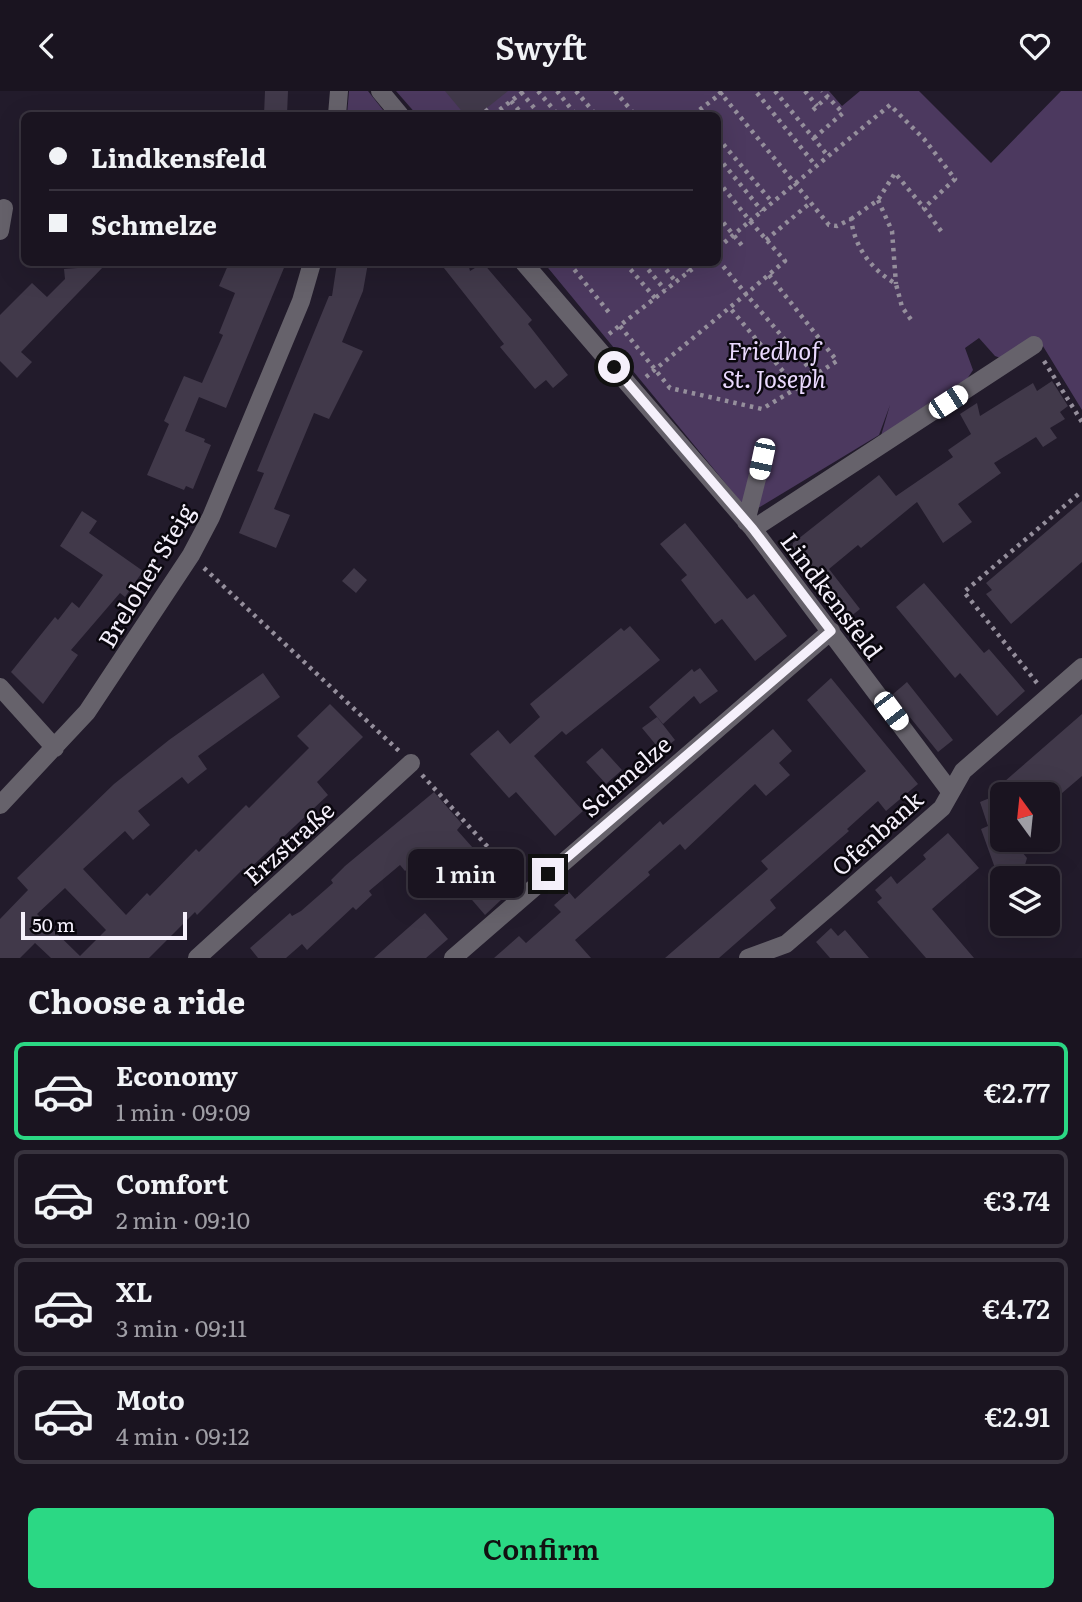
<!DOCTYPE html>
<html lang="en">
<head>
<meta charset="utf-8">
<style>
	body { margin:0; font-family:Literata,serif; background:#27212d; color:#f1f3f6; height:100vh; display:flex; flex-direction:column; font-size:26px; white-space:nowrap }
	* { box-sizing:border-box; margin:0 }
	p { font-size:23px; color:#9f9ea5 }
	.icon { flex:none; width:38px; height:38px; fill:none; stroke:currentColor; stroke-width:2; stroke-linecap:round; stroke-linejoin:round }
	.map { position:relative; height:867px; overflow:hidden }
	.side { display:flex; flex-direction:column; background:#1a1420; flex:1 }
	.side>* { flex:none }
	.guide { position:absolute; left:21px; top:21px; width:700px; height:154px; border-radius:10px; box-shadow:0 7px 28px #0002,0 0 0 2px #38333e; display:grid; align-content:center; height:154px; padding:0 28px; background:#1a1420 }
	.needle { width:46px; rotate:345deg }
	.controls { position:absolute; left:990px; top:691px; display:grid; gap:14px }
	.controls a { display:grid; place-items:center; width:70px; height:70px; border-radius:10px; background:#1a1420; box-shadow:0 7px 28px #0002,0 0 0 2px #38333e; font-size:35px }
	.scale { position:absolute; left:21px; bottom:18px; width:166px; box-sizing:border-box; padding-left:7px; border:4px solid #f5f0fb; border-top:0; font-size:19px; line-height:24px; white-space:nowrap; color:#f5f0fb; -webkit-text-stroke:5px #0a070e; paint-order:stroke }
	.end { position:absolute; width:32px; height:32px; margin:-16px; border:9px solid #f5f0fb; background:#111; box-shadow:0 0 0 4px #111 }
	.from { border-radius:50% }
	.bubble { position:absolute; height:49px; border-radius:10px; background:#1a1420; box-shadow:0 7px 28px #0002,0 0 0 2px #38333e; font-size:23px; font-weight:600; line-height:49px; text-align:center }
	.car { position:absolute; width:21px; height:42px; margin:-21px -10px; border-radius:9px; box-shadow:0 0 5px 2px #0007; background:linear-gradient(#fff 24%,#345 0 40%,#fff 0 76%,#345 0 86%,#fff 0) }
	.guide b { display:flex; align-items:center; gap:24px; height:66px; font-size:26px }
	.guide b+b { border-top:2px solid #38333e }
	.guide i { width:18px; height:18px; background:#f1f3f6 }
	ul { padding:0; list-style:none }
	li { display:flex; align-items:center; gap:21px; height:98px; margin:0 14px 10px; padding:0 14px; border:4px solid #38333e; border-radius:10px }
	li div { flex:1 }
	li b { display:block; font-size:26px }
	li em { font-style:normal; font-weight:600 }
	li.current { border-color:#2bd884 }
	li>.icon { width:63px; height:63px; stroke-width:1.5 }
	h2 { padding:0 28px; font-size:32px; line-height:84px }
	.primary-button { display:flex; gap:14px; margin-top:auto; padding:14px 28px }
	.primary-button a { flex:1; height:80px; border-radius:10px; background:#2bd884; color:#111; font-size:28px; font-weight:600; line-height:80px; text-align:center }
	header { display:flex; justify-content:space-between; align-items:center; height:91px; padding:0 28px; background:#1a1420; font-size:32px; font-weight:600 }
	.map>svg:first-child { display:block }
</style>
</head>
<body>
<header><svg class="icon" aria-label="back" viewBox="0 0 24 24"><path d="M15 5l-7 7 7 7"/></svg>Swyft<svg class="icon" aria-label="heart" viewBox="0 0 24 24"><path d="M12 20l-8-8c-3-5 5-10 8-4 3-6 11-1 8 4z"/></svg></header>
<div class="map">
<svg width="1082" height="867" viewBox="0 0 1082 867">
	<rect width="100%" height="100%" fill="#221b2b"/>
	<path fill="#4c395f" d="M349,0h19l19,24h-40z
		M396,0h433l13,15 18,-15h59l72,72 70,-72h21v319l-44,-72 -35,21 -8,-3 -16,-18 -14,10 8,22 -10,15 -83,54 10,-34 -11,30 -129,78 -206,-250h174v-148h-301z"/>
	<path fill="#41394a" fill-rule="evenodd" d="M265,0h23l-1,24h-23z
		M445,0h63l-30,24h-13z
		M229,172h57l-60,145 -27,-11 -14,34 20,8 -1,3 7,3 -18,44 -7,-3 -2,4 -37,-15 22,-51 -5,-3 20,-45 18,7 21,-48 -4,-2 16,-40 -16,-7z
		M337,172h31l-5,28 -21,51 21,9 -34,68 -15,-6 -40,96 16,6 -14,33 -37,-15 25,-60 -7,-2 72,-175h3z
		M440,172h28l2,8 13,-8 49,57 -4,4 40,51 -15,13 -7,-8 -11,9 -35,-42 4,-3z
		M104,175l-83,86 11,10 -15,16 -17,-17v-46l32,-32 15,14 18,-18 -1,-10z
		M1052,290l16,25 -8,6 5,7 -15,9 7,10 -14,9 -7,-10 -42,26 7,10 -43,31 14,18 -29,21 -26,-41 -56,46 -3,-3 -29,24 31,40 -15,12 -53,-71 1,-7 86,-68 17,21 57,-39 -5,-7 23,-16 -11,-20 17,-11 3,13 53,-33 4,8z
		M1082,410v61l-71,62 -25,-30 6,-4 -6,-7z
		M82,420l15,10 -8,12 54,38 -18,26 -5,-4 -49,57 7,5 -35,49 -32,-32 44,-55 3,3 14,-18 7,6 24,-33 -43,-29z
		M685,432l62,76 7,-5 33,42 -32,25 -33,-42 -7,5 -34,-44 6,-5 -27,-31z
		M354,477l13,12 -11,13 -14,-12z
		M924,492l60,70 5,-4 36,42 -28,25 -37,-43 -5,5 -59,-71z
		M630,535l30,34 -94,75 -4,-4 -28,25 49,55 -28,25 -39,-44 -7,6 -39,-44 28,-24 12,14 30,-27 -10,-13 91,-76 3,3z
		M700,577l18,23 -18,13 -6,-8 -31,28 -14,-17 43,-38 2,3z
		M263,582l17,24 -82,59 9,13 -19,15 -6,-7 -44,34 12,14 -17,15 -8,-9 -42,38 43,46 21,-22 3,3 46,-47 3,3 47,-47 3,3 60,-60 -12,-12 33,-32 33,33 -46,45 11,13 -81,76 -3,-3 -47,47 -2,-3 -46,46h-98l-16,-15 -15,15h-20v-39l28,-29 -11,-12 97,-94 55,-44zM65,797l41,42 -26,26 -43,-42z
		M831,587l87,106 -32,27 -8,-10 -31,28 2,2 -79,69 6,8 -57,50h-54l103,-89 -7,-8 105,-90 -59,-71z
		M907,591l46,58 -15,12 -46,-57z
		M1082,623v62l-34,29v-16l-1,6h-58z
		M657,626l18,23 -14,11 -19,-23z
		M773,638l19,22 -13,12 11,12 -24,21 -11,-12 -70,66 -5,-6 -32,28 2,3 -75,65 16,18h-97l25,-22 7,7 35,-31 -7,-7 15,-13 6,7 85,-78 3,4z
		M602,657l20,22 -16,14 -20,-22z
		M434,701l28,32 -5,6 48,54 -10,8 7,7 -17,16 -56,-65 -24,21 -5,-6 -31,26 3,4 -16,15 -3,-3 -46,43 -5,-6 -16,14h-28l-8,-10 40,-35 2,3 9,-5 32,-28 -2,-3 14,-14z
		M997,704l6,18v27h9l15,18 -6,21h-6l-4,-6 -11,9 -19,-53 7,-3 -8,-24z
		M948,742l31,35 -47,41 42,49h-48l-49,-56 5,-4 -7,-8 16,-14 6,8 29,-25 -3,-4z
		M425,822l23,26 -22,19h-52z
		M831,837l7,8 7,-6 24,28h-39l-14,-16z"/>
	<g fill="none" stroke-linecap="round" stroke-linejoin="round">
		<path stroke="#958f9c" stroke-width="4.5" stroke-dasharray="3.5 5" stroke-linecap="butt" d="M538,0l20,24
			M557,0l19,24
			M576,0l20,24
			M615,0l20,24
			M719,0l110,134 8,1 14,-7c4,29 20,50 45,65l6,23 10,14
			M775,0l53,65
			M805,0l12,15
			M521,1l19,23
			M757,2l59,73
			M511,10l12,14
			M485,18l5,6
			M813,19l14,-13
			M493,24l31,-24
			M693,24l31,-24
			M718,47l54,64
			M814,47l29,-25 -21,-22
			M718,66l44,54
			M718,90l32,40 140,-116 34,34 31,40 -31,29 20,27
			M878,109l14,31 4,53
			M718,125l26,32
			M851,128l27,-19 17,-27 29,35
			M766,149l44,-37
			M718,157l32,-27 35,40 -39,33 -28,-34
			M569,172l42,52
			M625,172l30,35
			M643,172l22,27
			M661,172l15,19
			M682,172l7,8
			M769,184l68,86 -22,14
			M620,235l50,62 92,21 35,-21
			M609,243l91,-71
			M1044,270l38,61
			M646,286l100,-83 69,81 -18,13 -67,-80
			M204,477l195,183
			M1037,592l-73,-91 118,-101
			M422,684l96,105"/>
		<path stroke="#66626b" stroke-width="18" d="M380,0l20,24
			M337,24l2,-24
			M0,140l4,-23
			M524,172l229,266 197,262
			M746,431l16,-63
			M753,438l281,-184
			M0,596l55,61
			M0,714l87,-93 104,-157 20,-38 90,-216 11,-38
			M197,867l214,-195
			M453,867l378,-327
			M748,867l38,-14 50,-43 106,-93 21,-37 119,-104"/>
	</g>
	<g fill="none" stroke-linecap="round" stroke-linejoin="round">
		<path stroke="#f5f0fb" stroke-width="9" d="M548,783l283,-243 -78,-102 -139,-162"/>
	</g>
	<g text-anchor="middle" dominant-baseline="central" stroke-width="5" stroke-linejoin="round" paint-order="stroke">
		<g font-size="24" font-style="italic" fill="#ead9fe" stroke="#0a070e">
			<text x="774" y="258">Friedhof<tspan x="774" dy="28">St. Joseph</tspan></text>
		</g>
		<g font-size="24" fill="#f5f0fb" stroke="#0a070e">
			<text transform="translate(145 484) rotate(-59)">Breloher Steig</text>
			<text transform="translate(833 504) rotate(53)">Lindkensfeld</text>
			<text transform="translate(625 684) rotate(-41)">Schmelze</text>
			<text transform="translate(876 741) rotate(-42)">Ofenbank</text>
			<text transform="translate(288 751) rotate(-42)">Erzstraße</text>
		</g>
	</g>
</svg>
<div class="controls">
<a><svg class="needle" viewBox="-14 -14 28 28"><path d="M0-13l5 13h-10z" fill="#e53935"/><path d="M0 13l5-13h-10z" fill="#9f9ea5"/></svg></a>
<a><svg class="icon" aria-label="layers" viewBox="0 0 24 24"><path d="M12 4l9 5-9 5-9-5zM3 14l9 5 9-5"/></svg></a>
</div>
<div class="scale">50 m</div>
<i class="end from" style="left:614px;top:276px"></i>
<i class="end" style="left:548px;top:783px"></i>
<div class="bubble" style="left:408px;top:758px;width:116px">1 min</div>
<i class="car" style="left:948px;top:311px;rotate:57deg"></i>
<i class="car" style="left:762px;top:368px;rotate:192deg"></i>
<i class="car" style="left:891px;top:620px;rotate:143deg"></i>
<div class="guide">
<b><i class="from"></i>Lindkensfeld</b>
<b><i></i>Schmelze</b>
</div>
</div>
<section class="side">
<h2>Choose a ride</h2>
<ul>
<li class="current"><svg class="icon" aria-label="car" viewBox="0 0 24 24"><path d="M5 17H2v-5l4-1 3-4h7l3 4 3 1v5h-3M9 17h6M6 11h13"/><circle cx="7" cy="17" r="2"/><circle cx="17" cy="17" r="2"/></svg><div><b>Economy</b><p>1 min · 09:09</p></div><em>€2.77</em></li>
<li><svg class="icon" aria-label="car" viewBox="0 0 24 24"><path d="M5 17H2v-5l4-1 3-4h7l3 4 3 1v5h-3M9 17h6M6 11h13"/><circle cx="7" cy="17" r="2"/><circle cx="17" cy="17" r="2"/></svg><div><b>Comfort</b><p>2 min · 09:10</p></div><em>€3.74</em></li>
<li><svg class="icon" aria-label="car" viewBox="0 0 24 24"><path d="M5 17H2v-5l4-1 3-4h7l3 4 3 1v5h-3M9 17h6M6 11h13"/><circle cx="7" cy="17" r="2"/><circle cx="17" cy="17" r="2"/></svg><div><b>XL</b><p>3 min · 09:11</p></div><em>€4.72</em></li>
<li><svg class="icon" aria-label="car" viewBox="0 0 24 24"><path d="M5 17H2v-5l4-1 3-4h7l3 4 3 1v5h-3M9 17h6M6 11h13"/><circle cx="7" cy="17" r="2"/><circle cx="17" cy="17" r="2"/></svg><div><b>Moto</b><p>4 min · 09:12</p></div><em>€2.91</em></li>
</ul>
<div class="primary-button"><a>Confirm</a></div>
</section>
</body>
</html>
